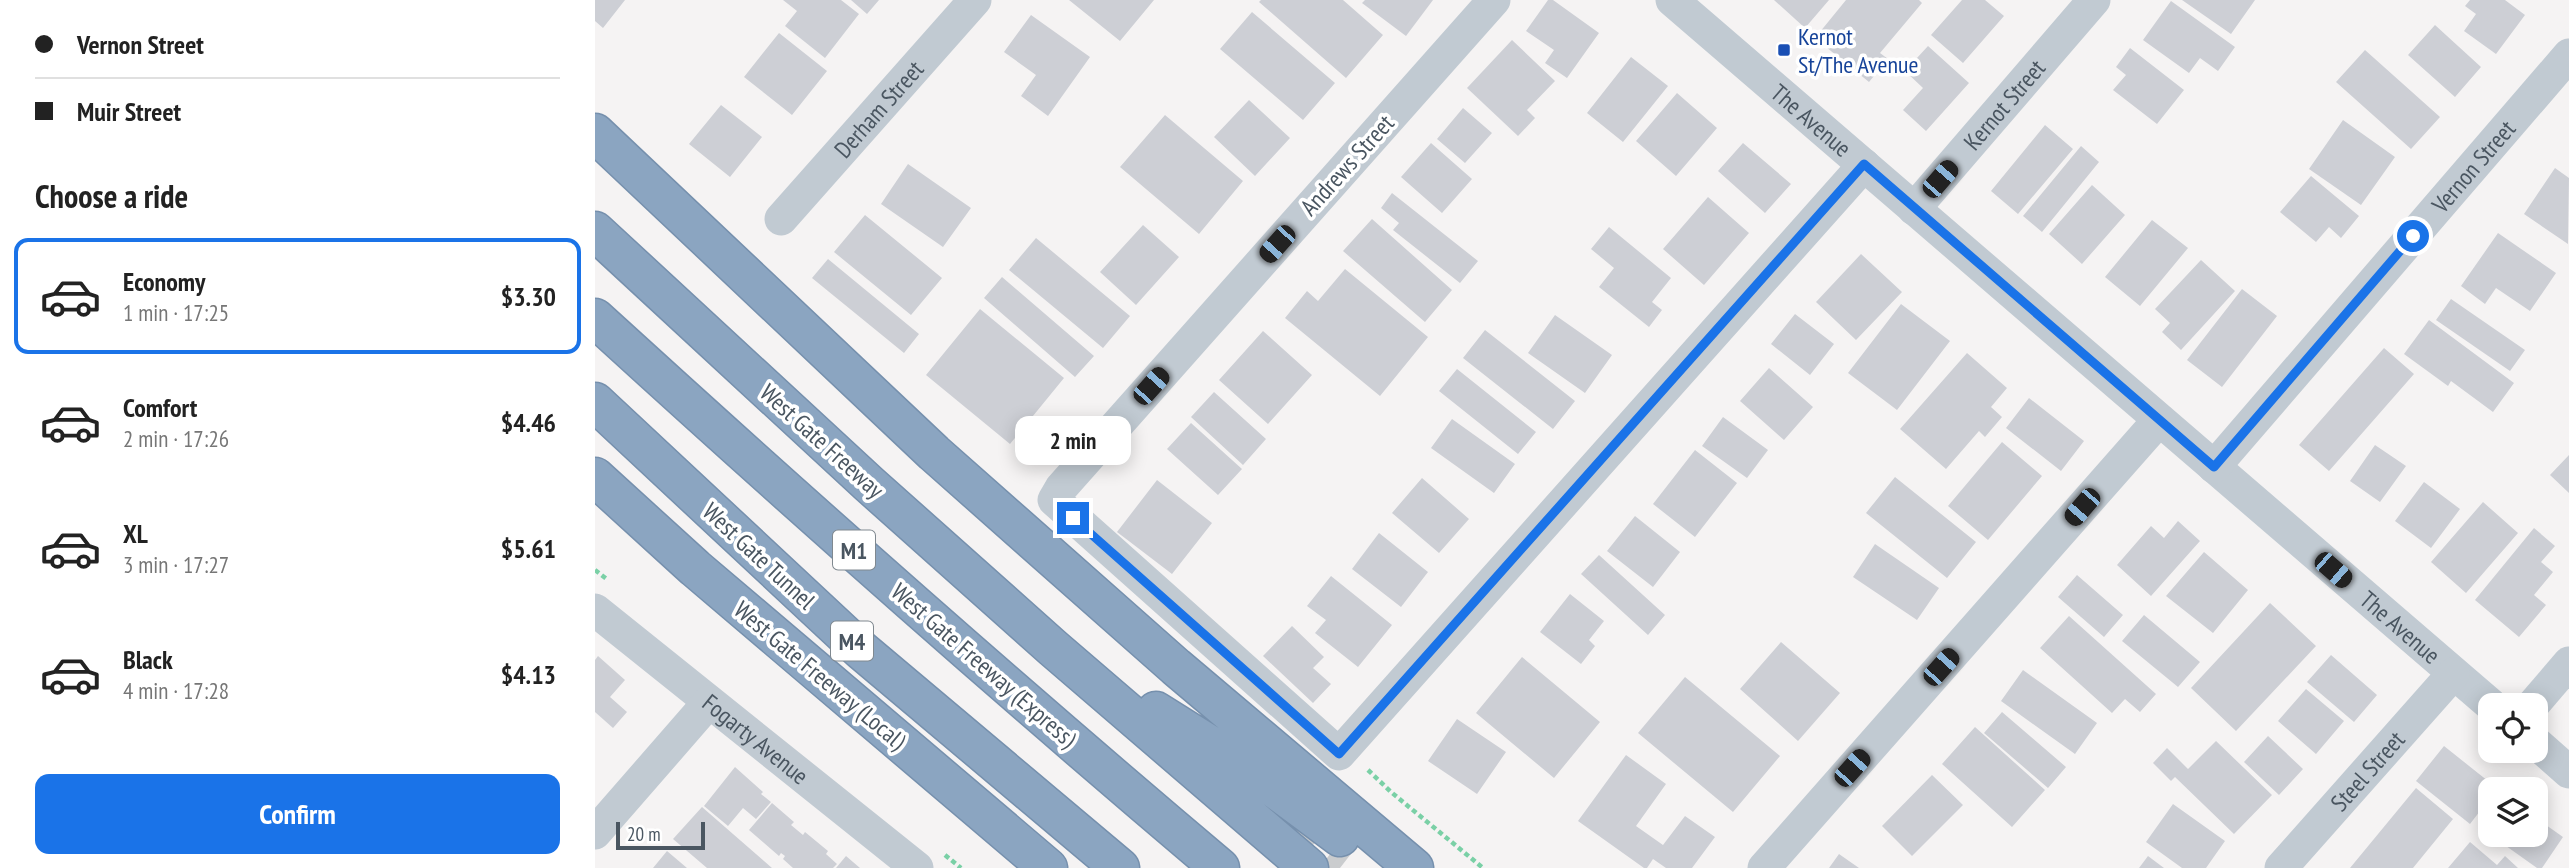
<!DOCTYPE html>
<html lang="en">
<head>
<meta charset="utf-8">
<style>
	body { margin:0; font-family:"PT Sans Narrow",sans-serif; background:#f2f2f2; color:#222; height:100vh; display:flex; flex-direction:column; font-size:26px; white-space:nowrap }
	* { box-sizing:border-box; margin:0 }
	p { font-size:23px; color:#767676 }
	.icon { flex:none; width:38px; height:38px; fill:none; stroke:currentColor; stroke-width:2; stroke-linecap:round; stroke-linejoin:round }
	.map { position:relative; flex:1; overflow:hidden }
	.side { display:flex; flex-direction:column; background:#fff; width:595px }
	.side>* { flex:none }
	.top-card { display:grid; align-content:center; height:154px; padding:0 35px; background:#fff }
	.fabs { position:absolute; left:1883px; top:693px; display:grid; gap:14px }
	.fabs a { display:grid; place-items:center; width:70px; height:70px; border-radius:14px; background:#fff; box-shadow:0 4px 18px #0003; font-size:35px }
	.scale { position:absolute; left:21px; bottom:18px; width:89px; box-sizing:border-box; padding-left:7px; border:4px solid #4a5661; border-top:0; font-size:19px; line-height:24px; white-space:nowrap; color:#4a5661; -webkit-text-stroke:5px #fff; paint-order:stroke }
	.end { position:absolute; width:32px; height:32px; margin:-16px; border:9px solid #1a73e8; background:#fff; box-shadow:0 0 0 4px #fff }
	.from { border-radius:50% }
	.bubble { position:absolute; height:49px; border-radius:14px; background:#fff; box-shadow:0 4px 18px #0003; font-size:23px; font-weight:700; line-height:49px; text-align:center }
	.car { position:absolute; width:21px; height:42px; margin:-21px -10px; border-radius:9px; box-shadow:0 0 5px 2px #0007; background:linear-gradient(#222 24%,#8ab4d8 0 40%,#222 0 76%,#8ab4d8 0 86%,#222 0) }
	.top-card b { display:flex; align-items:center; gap:24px; height:66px; font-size:26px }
	.top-card b+b { border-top:2px solid #e0e0e0 }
	.top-card i { width:18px; height:18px; background:#222 }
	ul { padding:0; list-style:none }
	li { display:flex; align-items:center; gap:21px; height:116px; margin:0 14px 10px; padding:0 21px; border:4px solid transparent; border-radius:14px }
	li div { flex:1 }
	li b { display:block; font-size:26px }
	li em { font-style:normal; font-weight:700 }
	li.active { border-color:#1a73e8 }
	li>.icon { width:63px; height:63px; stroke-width:1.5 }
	h2 { padding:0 35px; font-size:32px; line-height:84px }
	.button { display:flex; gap:14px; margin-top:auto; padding:14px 35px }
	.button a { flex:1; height:80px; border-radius:14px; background:#1a73e8; color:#fff; font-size:28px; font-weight:700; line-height:80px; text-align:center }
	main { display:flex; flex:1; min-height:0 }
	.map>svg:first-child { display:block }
</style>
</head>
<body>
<main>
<section class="side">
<div class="top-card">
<b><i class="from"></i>Vernon Street</b>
<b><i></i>Muir Street</b>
</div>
<h2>Choose a ride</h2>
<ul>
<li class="active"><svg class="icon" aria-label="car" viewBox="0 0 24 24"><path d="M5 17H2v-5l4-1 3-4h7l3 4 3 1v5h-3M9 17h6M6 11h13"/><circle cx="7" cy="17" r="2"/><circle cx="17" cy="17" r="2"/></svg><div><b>Economy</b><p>1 min · 17:25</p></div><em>$3.30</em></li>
<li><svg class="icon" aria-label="car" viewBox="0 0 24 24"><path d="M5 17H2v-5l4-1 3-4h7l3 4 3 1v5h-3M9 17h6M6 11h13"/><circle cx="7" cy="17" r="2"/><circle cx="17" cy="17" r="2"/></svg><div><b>Comfort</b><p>2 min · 17:26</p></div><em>$4.46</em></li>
<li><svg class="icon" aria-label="car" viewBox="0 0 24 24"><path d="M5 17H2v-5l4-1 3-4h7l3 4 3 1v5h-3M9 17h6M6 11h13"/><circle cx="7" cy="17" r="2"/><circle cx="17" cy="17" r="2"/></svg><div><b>XL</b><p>3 min · 17:27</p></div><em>$5.61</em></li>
<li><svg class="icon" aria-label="car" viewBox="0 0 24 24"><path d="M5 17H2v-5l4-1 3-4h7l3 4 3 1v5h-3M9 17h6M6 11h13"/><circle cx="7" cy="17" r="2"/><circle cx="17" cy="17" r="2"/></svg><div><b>Black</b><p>4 min · 17:28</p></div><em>$4.13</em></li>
</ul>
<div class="button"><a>Confirm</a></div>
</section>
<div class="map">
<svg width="1974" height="868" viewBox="0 0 1974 868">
	<rect width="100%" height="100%" fill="#f5f3f3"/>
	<path fill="#cdcfd5" d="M0,0h30l-22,28 -8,-7z
		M188,0h58l18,14 -34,44 -40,-32 12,-15z
		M256,0h28l-12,14z
		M474,0h85l-34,41z
		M666,0h82l40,35 -37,43 -87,-76z
		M770,0h68l-27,36 -44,-33z
		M953,0h5l46,33 -32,45 -22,-15 9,-13 -28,-19z
		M1179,0h55l-24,28z
		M1251,0h73l3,3 -42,50 8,6 -19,23 -54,-44z
		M1367,0h23l19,16 -41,47 -32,-28z
		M1587,0h73l-24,34z
		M1875,0h35l20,15 -29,39 -32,-23 12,-17 -11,-8z
		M1576,1l64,46 -17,24 -18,-13 -11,15 -46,-33z
		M657,12l83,71 -32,37 -83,-71z
		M436,15l59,42 -42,59 -27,-20 15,-21 -32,-23z
		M1840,25l46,42 -26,30 -47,-42z
		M184,33l48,38 -35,44 -48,-38z
		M917,40l43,41 -28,29 8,8 -17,18 -51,-48z
		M1333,46l41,37 -43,48 -23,-21 20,-22 -18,-17z
		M1535,48l54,42 -27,34 -44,-34 13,-15 -10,-8z
		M1770,50l75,67 -29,32 -75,-67z
		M1036,57l37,29 -45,56 -36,-29z
		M1082,93l40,35 -41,48 -40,-35z
		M654,100l41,38 -35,38 -41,-39z
		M126,105l41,32 -32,40 -41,-33z
		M868,108l29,25 -27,30 -28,-24z
		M570,115l78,66 -44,53 -79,-67z
		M1748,120l52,37 -34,48 -52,-36z
		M1450,125l28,24 -55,65 -27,-23z
		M836,143l41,36 -30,34 -41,-36z
		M1148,143l48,41 -26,29 -47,-42z
		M1486,146l18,16 -57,70 -19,-16z
		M313,164l63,44 -28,39 -62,-43z
		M1960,168l14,10 -1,66 -44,-30z
		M1716,176l48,40 -18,22 -12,-11 -13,15 -36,-30z
		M1497,185l33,30 -43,49 -33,-30z
		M797,193l86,68 -18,22 -67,-53 6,-7 -18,-15z
		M1113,197l41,36 -45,52 -41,-36z
		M270,215l77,63 -31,37 -77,-63z
		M777,219l80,71 -27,32 -82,-71z
		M1557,220l36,28 -48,58 -35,-29z
		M548,225l36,32 -43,48 -36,-33z
		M1014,227l62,51 -19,24 10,8 -13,17 -50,-40 15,-19 -23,-19z
		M1903,233l58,40 -26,38 -34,-23 -11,16 -24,-18z
		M441,238l94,78 -27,32 -94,-78z
		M1266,254l41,38 -46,48 -40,-38z
		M233,259l91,75 -15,19 -92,-75z
		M1606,260l34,31 -54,59 -19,-18 8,-9 -15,-14z
		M750,269l83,68 -48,59 -95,-78 22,-27 11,10z
		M407,277l92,79 -19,21 -91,-79z
		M1647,289l35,27 -55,71 -35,-27z
		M1856,299l74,51 -15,21 -74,-51z
		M1306,304l49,37 -53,69 -49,-37z
		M385,309l84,69 -54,66 -84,-69z
		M1200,314l39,30 -24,31 -39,-31z
		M960,315l57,40 -27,38 -57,-40z
		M1834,320l85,63 -21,29 -42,-31 -3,5 -44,-32z
		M890,330l90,71 -22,28 -90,-71z
		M668,331l49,44 -44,49 -49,-44z
		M1789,348l30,26 -85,97 -30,-26z
		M1372,353l40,35 -16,19 11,10 -17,20 -6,-6 -33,38 -46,-40z
		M1174,368l44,39 -29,33 -44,-39z
		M862,369l79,63 -18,22 -79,-63z
		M619,392l52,47 -23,26 -52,-48z
		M1434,398l55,43 -23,30 -55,-43z
		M1128,417l45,33 -21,28 -45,-32z
		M857,419l63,45 -21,29 -63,-45z
		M596,423l51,46 -24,26 -51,-46z
		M1407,442l40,34 -54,64 -40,-34z
		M1780,445l31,21 -26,36 -30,-21z
		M1100,450l42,33 -42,54 -42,-33z
		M1974,455v38l-19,-18z
		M1300,477l81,65 -29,36 -81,-65z
		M827,478l47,41 -30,34 -47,-40z
		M562,480l55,43 -40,51 -55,-42z
		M1829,482l36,27 -29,39 -36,-27z
		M1888,502l35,31 -52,60 -35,-31z
		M1040,516l45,36 -27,35 -46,-36z
		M1583,521l22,20 -49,55 -34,-31 34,-39 13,12z
		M1939,528l21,18 -14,16 12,10 -19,23 12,10 -27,32 -44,-37z
		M784,533l49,39 -27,35 -49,-38z
		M1280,544l64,44 -22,32 -64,-43z
		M1609,552l44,38 -35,43 -47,-37z
		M1004,555l66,60 -17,20 -67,-61z
		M1482,575l46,40 -19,22 -46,-40z
		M736,576l61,49 -34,42 -43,-34 11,-13 -19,-14z
		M975,594l34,27 -15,19 6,6 -14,18 -41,-32z
		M1675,603l46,43 -80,85 -45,-43z
		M1549,615l56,47 -22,25 -56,-46z
		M1474,616l87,78 -16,18 -15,-13 -13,14 -72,-65z
		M697,626l32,31 -11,11 18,16 -18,19 -50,-47z
		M1186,642l59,51 -42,48 -58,-52z
		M1736,655l46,40 -23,27 -47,-40z
		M3,656l27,24 -15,17 17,15 -14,16 -18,-16v-52z
		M927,657l78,65 -46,56 -78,-65z
		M1428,670l74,53 -22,31 -74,-53z
		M1090,677l95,79 -47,56 -95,-79z
		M1711,689l38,32 -28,33 -38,-33z
		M1407,712l64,55 -18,21 -64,-55z
		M862,719l49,33 -29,42 -49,-33z
		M1380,727l70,63 -33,37 -70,-63z
		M1673,736l35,33 -24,26 -35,-33z
		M1621,741l56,54 -38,39 -59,-57 -4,4 -18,-18 14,-15 21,21z
		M1849,746l54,43h-8v9l-20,26 -54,-43z
		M1031,755l40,29 -30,42 27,19 22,-29 30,21 -23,31h-26l-13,-9 -6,9h-3l-66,-47z
		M140,767l28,25 -2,2 10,8 -15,17 -13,-11 -15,18 -24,-20z
		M1337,775l31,30 -51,51 -30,-30z
		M1821,788l37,31 -40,49h-63z
		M177,803l22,19 -3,3 12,10 2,-3 23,19 -2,3 11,10 -4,4h-40l-10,-9 2,-3 -4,-3 -2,3 -30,-26z
		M1578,804l52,37 -19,27h-24l-36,-26z
		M107,807l70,61h-65l-34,-29z
		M1941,818l27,19 -21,31h-5l-52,-37 5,-7v11h46z
		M1875,842l27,23 8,-9 13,12h-70z
		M72,851l20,17h-34z
		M1244,854l20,14h-30z
		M251,856l14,12h-24z
		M1553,856l16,12h-25z"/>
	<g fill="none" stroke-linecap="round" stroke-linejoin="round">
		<path stroke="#caccce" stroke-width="38" stroke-dasharray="38 19" stroke-linecap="butt" d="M687,823l58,45"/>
		<g stroke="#7690ad" stroke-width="41">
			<path id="highway" d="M0,133l339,320 242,214 238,201
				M0,231l274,253 184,164 256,220
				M0,318c205,187 413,371 625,550
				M0,402l266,248 259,218
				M0,477l100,91 353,300
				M561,711l91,57 93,69"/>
		</g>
		<path stroke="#7ad0a6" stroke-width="4.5" stroke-dasharray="5 3.5" stroke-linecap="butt" d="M0,570l13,10
			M773,770l23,22 92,76
			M350,855l16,13"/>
		<g stroke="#c1cad2" stroke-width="33">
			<path d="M899,0l-433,488 -7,12 285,254 525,-589"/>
			<path id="s1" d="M1077,0l819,705"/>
			<path id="s2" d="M1319,209l180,-209"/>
			<path id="s3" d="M186,219l194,-219"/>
			<path id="s4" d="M1619,467l355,-412"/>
			<path id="s5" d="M0,610l322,258"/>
			<path d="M1938,705l36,-42"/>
			<path d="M1941,743l33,29"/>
			<path d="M0,833l114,-131"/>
			<path d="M1169,868l395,-448"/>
			<path id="s6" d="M1686,868l172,-194"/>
		</g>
		<use href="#highway" stroke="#8ba5c1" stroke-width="38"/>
	</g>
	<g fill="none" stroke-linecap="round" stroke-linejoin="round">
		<path stroke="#1a73e8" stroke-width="9" d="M478,518l266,236 525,-590 350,303 199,-231"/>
	</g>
	<rect fill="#1a4fb4" stroke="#fff" stroke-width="2.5" x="1182" y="43" width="14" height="14" rx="3.5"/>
	<g text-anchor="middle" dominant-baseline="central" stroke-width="7" stroke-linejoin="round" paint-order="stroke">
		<g fill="#fff" stroke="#808990" stroke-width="2">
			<rect x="238" y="530.5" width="42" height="39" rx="5"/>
			<rect x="236" y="621.5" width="42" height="39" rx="5"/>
		</g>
		<g font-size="23" font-weight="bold" fill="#4a5661">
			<text x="259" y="550">M1</text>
			<text x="257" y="641">M4</text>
		</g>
		<g font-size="24" fill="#164399" stroke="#fff" text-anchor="start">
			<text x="1203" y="36">Kernot<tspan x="1203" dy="28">St/The Avenue</tspan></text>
		</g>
		<g font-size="24" fill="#4a5661" stroke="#fff">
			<text stroke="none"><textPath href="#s2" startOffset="138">Kernot Street</textPath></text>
			<text stroke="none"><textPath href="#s3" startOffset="147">Derham Street</textPath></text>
			<text stroke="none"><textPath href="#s1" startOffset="184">The Avenue</textPath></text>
			<text transform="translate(752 165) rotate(-48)">Andrews Street</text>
			<text stroke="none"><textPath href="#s4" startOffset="397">Vernon Street</textPath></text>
			<text transform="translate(227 441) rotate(42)">West Gate Freeway</text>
			<text transform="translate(164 556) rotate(43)">West Gate Tunnel</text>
			<text stroke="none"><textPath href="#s1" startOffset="961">The Avenue</textPath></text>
			<text transform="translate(389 665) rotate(41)">West Gate Freeway (Express)</text>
			<text transform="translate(225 675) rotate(40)">West Gate Freeway (Local)</text>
			<text stroke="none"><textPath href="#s5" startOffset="206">Fogarty Avenue</textPath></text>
			<text stroke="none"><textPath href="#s6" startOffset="130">Steel Street</textPath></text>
		</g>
	</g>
</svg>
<div class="fabs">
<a><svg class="icon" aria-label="locate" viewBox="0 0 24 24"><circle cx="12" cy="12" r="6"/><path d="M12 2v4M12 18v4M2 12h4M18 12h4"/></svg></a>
<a><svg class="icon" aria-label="layers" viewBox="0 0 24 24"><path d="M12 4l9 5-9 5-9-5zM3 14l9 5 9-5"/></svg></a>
</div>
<div class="scale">20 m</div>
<i class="end from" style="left:1818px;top:236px"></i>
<i class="end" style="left:478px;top:518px"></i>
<div class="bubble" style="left:420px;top:416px;width:116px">2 min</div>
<i class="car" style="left:1345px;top:179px;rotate:41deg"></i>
<i class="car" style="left:682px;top:244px;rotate:222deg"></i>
<i class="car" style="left:556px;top:386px;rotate:42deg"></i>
<i class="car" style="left:1487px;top:507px;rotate:221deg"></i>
<i class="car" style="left:1738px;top:570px;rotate:131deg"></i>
<i class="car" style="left:1346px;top:667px;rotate:42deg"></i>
<i class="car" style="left:1257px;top:768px;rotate:42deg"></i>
</div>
</main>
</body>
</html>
